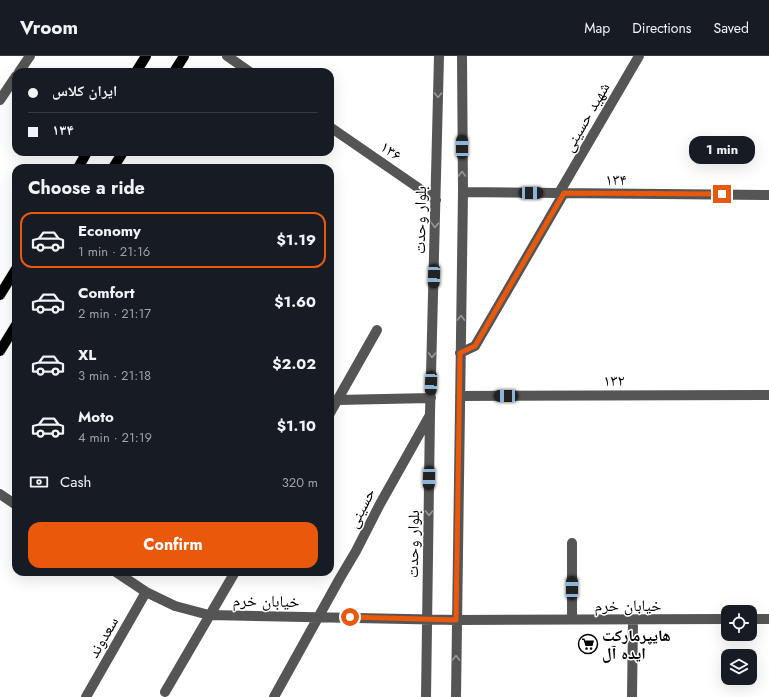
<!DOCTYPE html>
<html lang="en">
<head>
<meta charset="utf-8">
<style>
	body { margin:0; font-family:Jost,"Noto Naskh Arabic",sans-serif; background:#242831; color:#f1f3f6; height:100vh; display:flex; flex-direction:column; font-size:15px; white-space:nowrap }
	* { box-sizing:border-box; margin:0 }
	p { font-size:13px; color:#9ea1a6 }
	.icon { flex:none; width:22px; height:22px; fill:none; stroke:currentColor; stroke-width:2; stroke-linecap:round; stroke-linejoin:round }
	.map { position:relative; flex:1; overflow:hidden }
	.details { position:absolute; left:12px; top:108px; width:322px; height:412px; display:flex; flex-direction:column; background:#171b24; border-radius:12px; box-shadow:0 4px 16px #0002 }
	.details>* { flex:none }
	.guide { position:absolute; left:12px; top:12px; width:322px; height:88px; border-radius:12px; box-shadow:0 4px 16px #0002; display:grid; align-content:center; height:88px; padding:0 16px; background:#171b24 }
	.controls { position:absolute; left:721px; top:549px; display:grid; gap:8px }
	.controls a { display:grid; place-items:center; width:36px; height:36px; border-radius:8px; background:#171b24; box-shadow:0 4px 16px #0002; font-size:20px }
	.end { position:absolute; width:18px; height:18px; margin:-9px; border:5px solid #ea580c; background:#fff; box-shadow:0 0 0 2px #fff }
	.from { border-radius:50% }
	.bubble { position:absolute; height:28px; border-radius:12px; background:#171b24; box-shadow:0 4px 16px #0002; font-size:13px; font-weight:700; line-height:28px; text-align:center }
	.car { position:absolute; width:12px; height:24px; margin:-12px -6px; border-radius:5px; box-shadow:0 0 3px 1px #0007; background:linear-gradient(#222 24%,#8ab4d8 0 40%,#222 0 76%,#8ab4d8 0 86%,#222 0) }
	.guide b { display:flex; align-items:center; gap:14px; height:38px; font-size:15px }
	.guide b+b { border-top:1px solid #363941 }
	.guide i { width:10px; height:10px; background:#f1f3f6 }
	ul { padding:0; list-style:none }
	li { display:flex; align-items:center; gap:12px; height:56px; margin:0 8px 6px; padding:0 8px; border:2px solid transparent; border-radius:12px }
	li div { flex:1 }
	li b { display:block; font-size:15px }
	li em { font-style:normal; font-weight:700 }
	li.current { border-color:#ea580c }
	li>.icon { width:36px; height:36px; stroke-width:1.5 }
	h2 { padding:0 16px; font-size:18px; line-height:48px }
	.pay { display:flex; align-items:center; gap:10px; height:44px; padding:0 16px; font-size:15px }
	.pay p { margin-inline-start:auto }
	.button { display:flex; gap:8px; margin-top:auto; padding:8px 16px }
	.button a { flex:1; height:46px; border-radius:12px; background:#ea580c; color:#fff; font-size:16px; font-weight:700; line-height:46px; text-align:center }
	header { display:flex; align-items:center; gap:24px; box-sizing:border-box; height:56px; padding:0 20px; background:#171b24; border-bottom:1px solid #363941 }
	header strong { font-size:19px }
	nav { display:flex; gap:22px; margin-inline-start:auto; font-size:14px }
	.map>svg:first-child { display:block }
</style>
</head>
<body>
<header>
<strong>Vroom</strong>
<nav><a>Map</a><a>Directions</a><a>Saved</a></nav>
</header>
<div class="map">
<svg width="769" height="641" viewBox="0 0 769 641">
	<rect width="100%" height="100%" fill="#fff"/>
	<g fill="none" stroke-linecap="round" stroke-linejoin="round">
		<g stroke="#dbdbdb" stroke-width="11">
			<path id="major" d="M136,16l10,-16
				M174,16l10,-16
				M78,112l9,-16
				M113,112l10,-16
				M0,239l16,-26
				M0,295l16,-26"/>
		</g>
		<path stroke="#555" stroke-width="10" d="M227,0l23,16
			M19,16l11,-16
			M0,44l16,-24
			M330,71l106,73
			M463,136l306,3
			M559,137l80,-137
			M460,297l15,-7 89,-153
			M460,340l309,-1
			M337,344l94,-2
			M330,357l47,-83
			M0,438l16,11
			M572,487v76
			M116,516l30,20 29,14 34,9 248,5 271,-1
			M750,563h19
			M165,636l70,-120
			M86,641l60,-105
			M274,641l66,-119 16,-27 24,-47 50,-89
			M426,641l4,-283 9,-358
			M456,641l7,-505 -1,-136
			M632,641l1,-77"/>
		<use href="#major" stroke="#000" stroke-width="10"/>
	</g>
	<defs><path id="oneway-chevron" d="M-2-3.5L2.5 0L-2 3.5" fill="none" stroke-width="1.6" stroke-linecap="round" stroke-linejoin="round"/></defs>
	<g stroke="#999">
		<use href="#oneway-chevron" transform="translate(438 39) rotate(91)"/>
		<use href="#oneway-chevron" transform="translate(462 118) rotate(-90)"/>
		<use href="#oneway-chevron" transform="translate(435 169) rotate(92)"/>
		<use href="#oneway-chevron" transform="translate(461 262) rotate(-89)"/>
		<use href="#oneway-chevron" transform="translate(432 299) rotate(92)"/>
		<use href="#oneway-chevron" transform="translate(429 457) rotate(91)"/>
		<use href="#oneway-chevron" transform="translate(456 602) rotate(-89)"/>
	</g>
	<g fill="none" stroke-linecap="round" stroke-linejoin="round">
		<path stroke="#ea580c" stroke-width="5" d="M350,561l106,3 4,-267 15,-7 89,-153 158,1"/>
	</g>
	<defs>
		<g id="supermarket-ring" transform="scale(1)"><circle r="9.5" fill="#fff" stroke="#000" stroke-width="1.5"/><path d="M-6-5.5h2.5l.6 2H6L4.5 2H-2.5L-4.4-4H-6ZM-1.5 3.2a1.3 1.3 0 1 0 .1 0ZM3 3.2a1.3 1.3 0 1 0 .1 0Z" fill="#000"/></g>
	</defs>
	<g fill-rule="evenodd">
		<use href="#supermarket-ring" x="588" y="588"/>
	</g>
	<g text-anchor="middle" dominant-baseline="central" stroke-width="3" stroke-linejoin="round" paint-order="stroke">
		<g font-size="16" fill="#000" stroke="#fff">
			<text transform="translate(586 61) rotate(-60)">شهید حسینی</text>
			<text transform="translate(391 95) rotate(35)">۱۳۶</text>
			<text x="616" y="123">۱۳۴</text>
			<text transform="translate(420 164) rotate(-89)">بلوار وحدت</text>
			<text x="614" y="324">۱۳۲</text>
			<text transform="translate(361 452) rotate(-63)">حسینی</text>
			<text transform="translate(413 488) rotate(-89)">بلوار وحدت</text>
			<text transform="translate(266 545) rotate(1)">خیابان خرم</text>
			<text x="628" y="549">خیابان خرم</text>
			<text transform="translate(103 581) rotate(-60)">سعدوند</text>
		</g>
		<g font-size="16" font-weight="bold" fill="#000" stroke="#fff" text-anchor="start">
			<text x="602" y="579">هایپرمارکت<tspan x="602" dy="18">ایده آل</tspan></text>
		</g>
	</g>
</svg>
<div class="controls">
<a><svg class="icon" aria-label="locate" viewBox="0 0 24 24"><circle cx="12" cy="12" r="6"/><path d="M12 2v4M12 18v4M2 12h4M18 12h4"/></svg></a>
<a><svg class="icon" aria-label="layers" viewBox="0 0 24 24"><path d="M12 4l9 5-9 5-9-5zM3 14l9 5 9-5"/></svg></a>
</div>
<i class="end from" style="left:350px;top:561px"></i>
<i class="end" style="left:722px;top:138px"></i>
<div class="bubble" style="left:689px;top:80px;width:66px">1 min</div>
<i class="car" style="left:462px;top:91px;rotate:0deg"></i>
<i class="car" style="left:531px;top:137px;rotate:90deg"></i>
<i class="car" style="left:434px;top:220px;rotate:182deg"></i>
<i class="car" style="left:431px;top:327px;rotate:182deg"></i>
<i class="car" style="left:506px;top:340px;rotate:270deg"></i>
<i class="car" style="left:429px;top:422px;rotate:181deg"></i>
<i class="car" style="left:572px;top:532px;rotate:0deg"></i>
<div class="guide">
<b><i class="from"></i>ایران کلاس</b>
<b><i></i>۱۳۴</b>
</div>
<section class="details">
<h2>Choose a ride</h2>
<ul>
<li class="current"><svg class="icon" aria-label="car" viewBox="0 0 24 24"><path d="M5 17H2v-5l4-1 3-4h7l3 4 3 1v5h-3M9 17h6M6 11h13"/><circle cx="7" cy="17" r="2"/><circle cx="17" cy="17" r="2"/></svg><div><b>Economy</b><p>1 min · 21:16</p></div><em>$1.19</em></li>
<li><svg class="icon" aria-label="car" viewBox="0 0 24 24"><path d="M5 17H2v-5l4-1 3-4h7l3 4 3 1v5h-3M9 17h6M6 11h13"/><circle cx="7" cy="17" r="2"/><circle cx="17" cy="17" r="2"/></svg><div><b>Comfort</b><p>2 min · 21:17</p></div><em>$1.60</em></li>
<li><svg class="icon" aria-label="car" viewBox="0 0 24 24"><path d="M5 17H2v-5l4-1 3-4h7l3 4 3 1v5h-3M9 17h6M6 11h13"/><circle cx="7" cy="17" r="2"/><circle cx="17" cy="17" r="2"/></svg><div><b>XL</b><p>3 min · 21:18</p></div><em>$2.02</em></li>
<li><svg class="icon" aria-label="car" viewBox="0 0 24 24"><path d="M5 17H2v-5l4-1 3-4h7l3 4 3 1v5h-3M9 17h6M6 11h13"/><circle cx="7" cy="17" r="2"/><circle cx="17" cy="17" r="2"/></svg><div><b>Moto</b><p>4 min · 21:19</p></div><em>$1.10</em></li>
</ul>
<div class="pay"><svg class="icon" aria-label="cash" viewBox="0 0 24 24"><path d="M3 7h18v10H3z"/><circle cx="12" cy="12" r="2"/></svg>Cash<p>320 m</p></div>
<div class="button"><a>Confirm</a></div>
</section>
</div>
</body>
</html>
